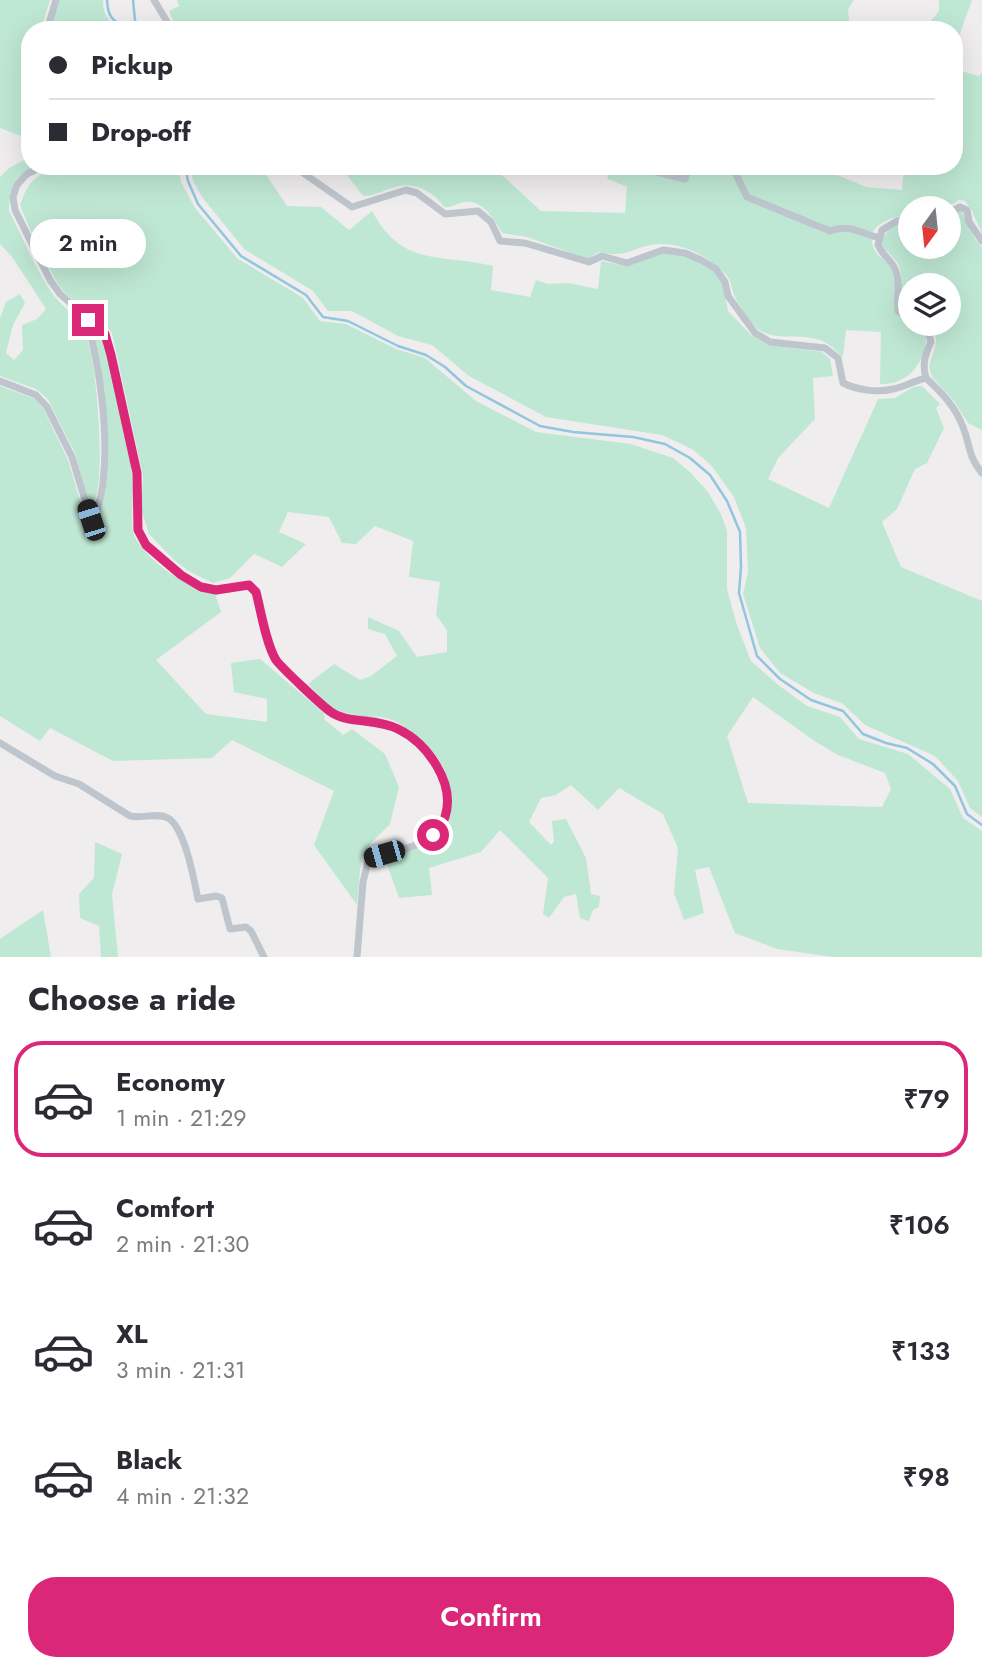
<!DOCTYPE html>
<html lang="en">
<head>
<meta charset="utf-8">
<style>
	body { margin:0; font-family:Jost,sans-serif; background:#f7f7f7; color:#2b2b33; height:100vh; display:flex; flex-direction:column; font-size:26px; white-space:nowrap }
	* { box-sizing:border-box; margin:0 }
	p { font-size:23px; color:#7c7c81 }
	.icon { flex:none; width:38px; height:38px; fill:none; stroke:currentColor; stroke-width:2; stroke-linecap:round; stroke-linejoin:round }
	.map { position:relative; height:957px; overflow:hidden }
	.drawer { display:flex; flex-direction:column; background:#fff; flex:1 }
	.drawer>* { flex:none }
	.guide { position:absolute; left:21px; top:21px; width:942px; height:154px; border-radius:28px; box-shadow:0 7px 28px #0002; display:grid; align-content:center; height:154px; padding:0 28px; background:#fff }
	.needle { width:46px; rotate:195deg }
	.controls { position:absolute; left:898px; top:196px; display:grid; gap:14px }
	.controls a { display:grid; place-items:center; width:63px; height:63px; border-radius:50%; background:#fff; box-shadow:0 7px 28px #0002; font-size:35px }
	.end { position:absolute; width:32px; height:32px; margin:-16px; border:9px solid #db2777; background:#fff; box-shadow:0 0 0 4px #fff }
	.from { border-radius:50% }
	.bubble { position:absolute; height:49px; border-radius:24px; background:#fff; box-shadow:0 7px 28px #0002; font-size:23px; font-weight:600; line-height:49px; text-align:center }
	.car { position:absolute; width:21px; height:42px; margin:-21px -10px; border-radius:9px; box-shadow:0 0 5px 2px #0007; background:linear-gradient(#222 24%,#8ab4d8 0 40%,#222 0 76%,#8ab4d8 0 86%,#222 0) }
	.guide b { display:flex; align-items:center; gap:24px; height:66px; font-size:26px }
	.guide b+b { border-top:2px solid #e1e1e2 }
	.guide i { width:18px; height:18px; background:#2b2b33 }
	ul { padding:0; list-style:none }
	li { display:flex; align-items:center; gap:21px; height:116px; margin:0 14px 10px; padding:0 14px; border:4px solid transparent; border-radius:28px }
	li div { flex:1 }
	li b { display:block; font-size:26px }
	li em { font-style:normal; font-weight:600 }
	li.active { border-color:#db2777 }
	li>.icon { width:63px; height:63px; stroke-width:1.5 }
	h2 { padding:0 28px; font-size:32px; line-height:84px }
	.cta { display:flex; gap:14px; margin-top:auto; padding:14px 28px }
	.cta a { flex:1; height:80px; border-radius:28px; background:#db2777; color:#fff; font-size:28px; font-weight:600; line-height:80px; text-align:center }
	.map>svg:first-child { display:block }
</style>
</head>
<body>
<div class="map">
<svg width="982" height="957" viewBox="0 0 982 957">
	<rect width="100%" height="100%" fill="#efeded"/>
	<path fill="#bfe8d4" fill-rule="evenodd" d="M0,0h50l-9,30h-11v106h-9l-21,-8z
		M58,0h45c0,17 6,21 20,30h-72z
		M177,0h677l-6,9 2,21h-673l-8,-19 10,-5z
		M939,0h33l-18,50v-20h-30l15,-19z
		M954,69l25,7 3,-4v161l-10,-22 -7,-10 -6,-1 -13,8h-36v6c-19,3 -48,11 -35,37 4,6 11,10 15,16 7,13 3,31 5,45l31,22c1,27 -18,52 -46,50l1,-52 -35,-2 -3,27c-6,-5 -11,-11 -17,-14 -20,-12 -45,0 -67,-13 -9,-6 -20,-25 -25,-35 -3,-7 -2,-13 -7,-19 -19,-22 -53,-38 -81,-30 -20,6 -25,11 -47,6l-11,7 -61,-22 -25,-4c-8,-14 -19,-33 -37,-31 -8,1 -12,6 -21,5 -11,-16 -30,-26 -49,-20 -12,3 -19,9 -32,9l-23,-30h152l49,45 84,2 2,-26 -19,-8 -3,-13h211l50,21 36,3 2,-24h50z
		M30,157v9h3c-17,12 -24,25 -24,45 15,29 27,60 45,85 9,11 22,20 29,32 14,24 20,129 15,159 -1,8 -4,17 -6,26l-17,-60 -28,-55 -11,-9 -36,-13v-58l6,-16 14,-8 5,9 -12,22 -7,28 8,7 9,-10 -1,-25 15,-6 9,-10 -33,-51 -13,-14v-67l9,-9z
		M51,166h127l3,16 14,26 43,51 65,39 17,23 26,3 50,25 29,9 51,43 60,31 95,12 42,14 18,15 17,19 13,22 6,17v58l10,36 14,36 26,23 30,22 33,11 19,22 49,15 42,35 13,29 19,13v126h-149l-56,-8 -42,-16 -26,-66 -14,3 9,43 -20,7 -10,-27 4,-45 -15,-34 -44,-26 -21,22 -27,-25 -15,10 -15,3 -12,24 22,23 3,-3 -2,-21 14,-2 20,39 5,36 9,2 -1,11 -6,3 -4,11 -9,-3 -4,-24 -12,3 -15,21 -6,-4 5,-36 -48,-48 -19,22 -52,16 3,27 -33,3 -15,-42c28,-6 65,-15 66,-49 2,-35 -12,-55 -40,-76 -6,-4 -11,-9 -18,-11 -19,-7 -39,-2 -57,-11 -10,-5 -19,-17 -27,-25l26,-20 26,16 11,-4 26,-20 -12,-22 -17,-5v-12l31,14 18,26 30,-5v-22l-11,-15 4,-33 -31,-5 4,-36 -38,-15 -19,18 -14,-1 -13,-26 -41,-5 -9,20 27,12 -24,23 -28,-13 -24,24 -17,5 -23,-11 -16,-12 -25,-26 -8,-25 2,-33 -31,-143c-13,-16 -31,-25 -46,-39 -13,-12 -39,-71 -46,-89 4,-10 7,-20 16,-27 6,-5 10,-5 15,-12zM753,697l63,45 22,13 47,18 6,16 -9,18 -134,-4 -21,-67z
		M190,166h66l11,10 20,30 34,1 28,23 23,-19c31,57 67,42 121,55l-2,24 39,7 6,-17 12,4 20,-1 30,6 3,-28 26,5 35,-13 23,3 13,6 16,10 8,10 6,29 23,24 17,10 54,7 8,7 3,17 -20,2 2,41 -37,39 -10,21 61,29 49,-109 17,-1 18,-11 9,-1 18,18 -4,4 8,20 -17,35 -12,6 -18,40 -15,13 19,45 81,34v216l-12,-9 -12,-27 -23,-25 -70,-31 -22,-21 -29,-11 -34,-20 -20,-25 -17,-54 5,-22 -2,-44 -12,-31 -23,-32 -19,-16 -30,-14 -116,-18 -77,-41 -37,-31 -34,-9 -46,-25h-24l-15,-20 -69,-42 -42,-52 -9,-16z
		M960,209c9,13 9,25 22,38v183l-14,-7 -14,-22 -22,-24 -3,-10c4,-20 15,-27 -3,-43h22v-39h-38v28l-9,-6c-2,-14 3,-27 -2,-41 -3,-8 -13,-14 -18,-22 5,-16 14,-20 29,-23v26h38l1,-31z
		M94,331l10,11c10,47 27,99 29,147 0,12 -3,39 2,48 13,25 53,52 80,57l6,18 -65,48 50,54 61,8v-23l-33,-7 -3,-29 29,-4 64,54 1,7 18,15 9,-6 33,25 14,33 -9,37 -19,19 -10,17 -4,45 -43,-60 20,-54 -102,-51 -20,18 -99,3 -63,-33 -10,13 -40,-25v-330l35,13 9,11 24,50 19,64 11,-1c2,-14 8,-29 9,-44 3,-49 -4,-99 -13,-148z
		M95,842l27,12 -10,40 6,63h-17l-2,-31 -19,-8 -1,-24 15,-16z
		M43,910l8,47h-51v-18z"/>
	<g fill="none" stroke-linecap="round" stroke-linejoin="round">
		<path stroke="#91c6e0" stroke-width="2.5" d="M107,0c1,20 7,21 23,30
			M133,0l3,30
			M185,166l3,15 10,23 43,52 65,39 17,22 25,4 50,25 28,9 19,12 21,19 74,40 33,6 60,5 32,7 25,14 20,17 17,26 13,31 1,35 -2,26 18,63 23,23 31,21 32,11 20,23 23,9 21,5 26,16 22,22 12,28 15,11"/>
		<path stroke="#bfc5cd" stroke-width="7" d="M154,0l18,30
			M47,30l9,-30
			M43,166l-16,8 -10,11 -4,12 2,13 35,70 10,14 45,40 32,139 1,57 8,15 35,30 20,12 15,4 33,-6 7,7c5,19 10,51 20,67 5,9 45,46 54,52 13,10 27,6 41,9 8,1 18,5 26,8 35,16 70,73 37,106 -13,13 -47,20 -65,24l-6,24 -6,75
			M293,166l59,41 54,-17 11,3 28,21 33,-3 13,11 9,19 25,2 64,19 13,-6 25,7 36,-13 22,3 16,7 15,9 9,13 3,14 27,37 15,9 55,6 13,10 5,25c14,7 35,10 50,6 10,-2 21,-8 33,-11 16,15 29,28 37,49 8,20 4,27 19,46
			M632,166l53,13 4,-13
			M732,166l15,31 83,34c20,-8 31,3 50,7
			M948,213l12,-6 7,3 2,12 13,19
			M910,218l-13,3 -15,9 -4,15c4,10 14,16 17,24 6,13 1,27 3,42l12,7
			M918,324l10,7 3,11c-6,13 -9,22 -5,36
			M0,381l36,14 11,12 25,50 19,63h4c2,-12 7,-25 8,-37 6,-50 -3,-115 -16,-163
			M0,743l55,33 24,8 51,32c12,3 27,-4 38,2 17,10 26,62 30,81l18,-3 6,2 8,31 16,-2 5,4 13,26"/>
	</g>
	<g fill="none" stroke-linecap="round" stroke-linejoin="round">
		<path stroke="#db2777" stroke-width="9" d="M88,320l17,14 6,21 26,118 1,57 8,15 35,30 20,12 15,3 33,-5 7,7c5,19 10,52 20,68 5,7 46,46 55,52 17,12 45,6 67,17 29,14 58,54 47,88 -2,6 -8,13 -12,18"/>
	</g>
</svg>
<div class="controls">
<a><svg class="needle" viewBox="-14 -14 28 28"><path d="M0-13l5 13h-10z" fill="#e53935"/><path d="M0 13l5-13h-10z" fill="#7c7c81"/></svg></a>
<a><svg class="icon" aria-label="layers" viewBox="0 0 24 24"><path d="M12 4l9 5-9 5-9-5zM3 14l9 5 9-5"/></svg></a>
</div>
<i class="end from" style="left:433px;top:835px"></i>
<i class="end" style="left:88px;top:320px"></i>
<div class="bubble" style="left:30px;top:219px;width:116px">2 min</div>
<i class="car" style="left:91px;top:520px;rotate:342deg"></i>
<i class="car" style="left:384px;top:854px;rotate:254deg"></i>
<div class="guide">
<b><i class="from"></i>Pickup</b>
<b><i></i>Drop-off</b>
</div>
</div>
<section class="drawer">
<h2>Choose a ride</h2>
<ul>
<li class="active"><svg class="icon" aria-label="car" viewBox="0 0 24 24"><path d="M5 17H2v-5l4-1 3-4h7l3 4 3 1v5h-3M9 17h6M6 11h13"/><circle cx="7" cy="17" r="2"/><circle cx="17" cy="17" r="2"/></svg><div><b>Economy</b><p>1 min · 21:29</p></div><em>₹79</em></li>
<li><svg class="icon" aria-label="car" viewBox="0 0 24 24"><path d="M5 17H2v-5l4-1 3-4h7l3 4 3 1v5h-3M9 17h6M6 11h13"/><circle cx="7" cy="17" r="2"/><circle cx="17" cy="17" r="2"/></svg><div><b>Comfort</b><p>2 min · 21:30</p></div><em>₹106</em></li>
<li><svg class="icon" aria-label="car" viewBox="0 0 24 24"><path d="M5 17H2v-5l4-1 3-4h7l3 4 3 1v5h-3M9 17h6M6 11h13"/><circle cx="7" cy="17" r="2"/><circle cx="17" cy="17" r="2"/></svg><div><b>XL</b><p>3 min · 21:31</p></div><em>₹133</em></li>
<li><svg class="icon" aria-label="car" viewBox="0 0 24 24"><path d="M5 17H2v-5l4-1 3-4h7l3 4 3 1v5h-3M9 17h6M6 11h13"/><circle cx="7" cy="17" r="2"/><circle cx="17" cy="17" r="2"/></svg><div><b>Black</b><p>4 min · 21:32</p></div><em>₹98</em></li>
</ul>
<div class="cta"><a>Confirm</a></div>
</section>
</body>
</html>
